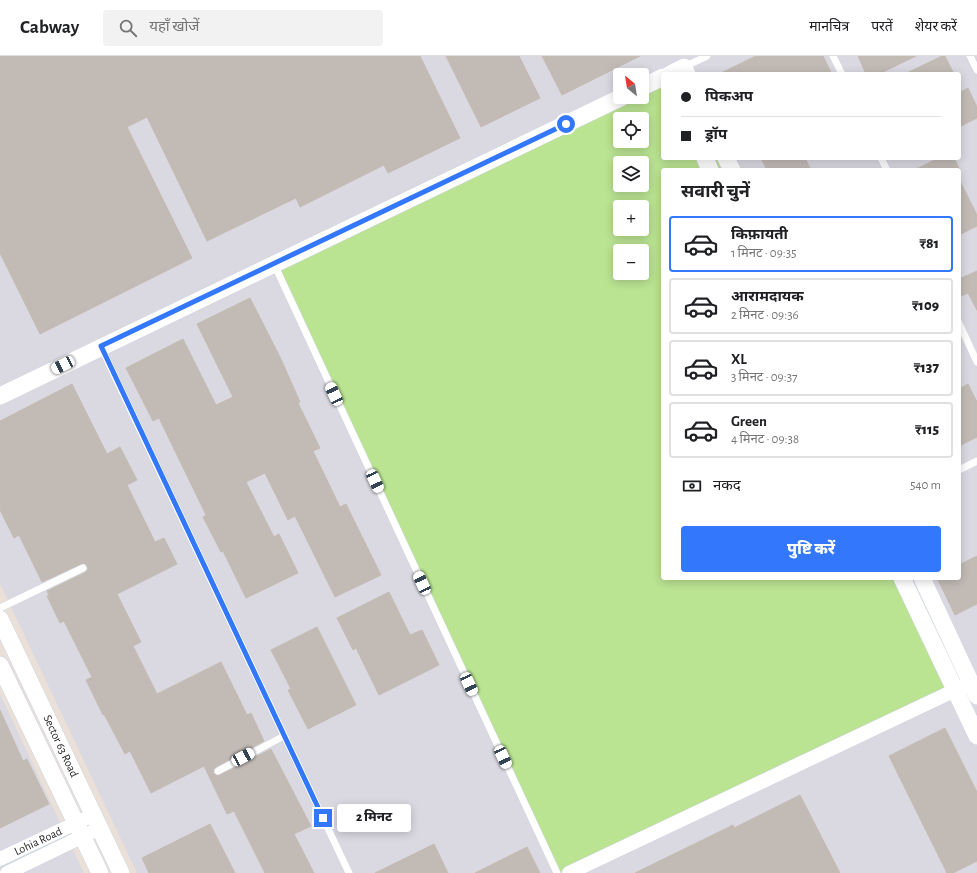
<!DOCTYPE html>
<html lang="hi">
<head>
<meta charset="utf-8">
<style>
	body { margin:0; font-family:"Alegreya Sans","Noto Sans Devanagari",sans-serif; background:#f2f2f2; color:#202124; height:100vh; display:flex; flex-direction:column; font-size:15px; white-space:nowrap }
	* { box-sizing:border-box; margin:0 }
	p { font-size:13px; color:#757577 }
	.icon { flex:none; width:22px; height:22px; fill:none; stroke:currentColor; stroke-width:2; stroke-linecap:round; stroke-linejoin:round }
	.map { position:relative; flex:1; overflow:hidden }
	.panel { position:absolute; left:661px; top:112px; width:300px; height:412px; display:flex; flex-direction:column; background:#fff; border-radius:4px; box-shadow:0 2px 10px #0003 }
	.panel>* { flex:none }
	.top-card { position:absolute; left:661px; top:16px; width:300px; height:88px; border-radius:4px; box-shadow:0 2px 10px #0003; display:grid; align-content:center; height:88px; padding:0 20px; background:#fff }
	.needle { width:26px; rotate:330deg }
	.tools { position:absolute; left:613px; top:12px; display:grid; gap:8px }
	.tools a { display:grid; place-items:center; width:36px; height:36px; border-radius:4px; background:#fff; box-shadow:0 2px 10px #0003; font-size:20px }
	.end { position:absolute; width:18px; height:18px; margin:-9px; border:5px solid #3377fc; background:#fff; box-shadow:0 0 0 2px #fff }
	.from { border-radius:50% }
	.bubble { position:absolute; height:28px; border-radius:4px; background:#fff; box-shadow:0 2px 10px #0003; font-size:13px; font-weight:800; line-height:28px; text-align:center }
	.car { position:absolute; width:12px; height:24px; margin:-12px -6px; border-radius:5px; box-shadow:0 0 3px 1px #0007; background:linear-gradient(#fff 24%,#345 0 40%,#fff 0 76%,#345 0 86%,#fff 0) }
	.top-card b { display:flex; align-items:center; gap:14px; height:38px; font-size:15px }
	.top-card b+b { border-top:1px solid #e0e0e0 }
	.top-card i { width:10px; height:10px; background:#202124 }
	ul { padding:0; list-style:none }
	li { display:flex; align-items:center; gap:12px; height:56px; margin:0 8px 6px; padding:0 12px; border:2px solid #e0e0e0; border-radius:4px }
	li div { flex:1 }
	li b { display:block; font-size:15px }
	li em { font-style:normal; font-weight:800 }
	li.on { border-color:#3377fc }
	li>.icon { width:36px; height:36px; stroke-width:1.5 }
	h2 { padding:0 20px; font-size:18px; line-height:48px }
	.pay { display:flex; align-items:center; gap:10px; height:44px; padding:0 20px; font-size:15px }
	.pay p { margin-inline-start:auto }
	.action { display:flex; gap:8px; margin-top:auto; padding:8px 20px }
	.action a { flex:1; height:46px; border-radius:4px; background:#3377fc; color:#fff; font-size:16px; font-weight:800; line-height:46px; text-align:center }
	header { display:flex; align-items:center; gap:24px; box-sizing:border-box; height:56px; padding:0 20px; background:#fff; border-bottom:1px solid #e0e0e0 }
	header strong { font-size:19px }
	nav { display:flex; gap:22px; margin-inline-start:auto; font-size:14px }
	.search { width:280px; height:36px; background:#f2f2f2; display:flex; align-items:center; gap:10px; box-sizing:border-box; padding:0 14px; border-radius:4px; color:#757577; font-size:15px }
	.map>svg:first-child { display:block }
</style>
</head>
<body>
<header>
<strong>Cabway</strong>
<div class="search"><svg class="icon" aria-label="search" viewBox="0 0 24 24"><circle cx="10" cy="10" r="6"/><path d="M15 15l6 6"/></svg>यहाँ खोजें</div>
<nav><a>मानचित्र</a><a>परतें</a><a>शेयर करें</a></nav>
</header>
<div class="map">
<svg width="977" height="817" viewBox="0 0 977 817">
	<rect width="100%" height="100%" fill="#eae0d8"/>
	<path fill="#dad9e2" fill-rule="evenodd" d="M0,0h977v817h-840l-137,-289zM663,18h296v84h-296zM620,19h22v22h-22zM620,63h22v22h-22zM620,107h22v22h-22zM663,114h296v408h-296zM620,151h22v22h-22zM620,195h22v22h-22z
		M0,638l84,179h-84z"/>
	<path fill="#bae392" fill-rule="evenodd" d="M663,21v81h60l5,12h-65v408h243l49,112 -386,183h-12l-283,-609 348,-167h20v-10zM620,63h22v22h-22zM620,107h22v22h-22zM620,151h22v22h-22zM620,195h22v22h-22z"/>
	<path fill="#c2bab5" stroke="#c5bbb2" d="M0,0h420l40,82 -72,35 -4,-8 -84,42 -4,-9 -89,43 -60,-124 -20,10 65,131 -152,76 -40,-81z
		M446,0h73l21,42 -59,29z
		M542,0h98l-78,39z
		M756,0h67l9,18h-113z
		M858,0h58l-37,18h-13z
		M942,0h3l9,18h-49z
		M968,32l9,19v11l-18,9v-34z
		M761,102h44l6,12h-44z
		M939,102h15l6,12h-46z
		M959,123l18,36v11l-18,9z
		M977,215v39l-9,-17 -9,4v-18z
		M250,242l31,61 19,43 -2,1 22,45 -7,3 27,56 6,-3 35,71 -46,22 -40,-81 -7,4 -23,-47 -19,9 28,55 5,-3 19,39 -52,25 -23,-47 -2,1 -18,-35 3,-2 -47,-97 -6,3 -27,-53 57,-29 33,66 17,-8 -36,-73z
		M72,328l35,70 13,-7 17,33 -10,5 28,57 9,-4 13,26 -60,30 24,48 -8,4 24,48 64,-32 26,53 4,-2 13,28 -48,26 -3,6 3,2h4l51,-26 40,77 -17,8 20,39h-49l-31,-62 -7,3 -23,-48 -53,27 -21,-42 -5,3 -21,-40 -1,1 -17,-35 6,-3 -28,-56 -4,2 -13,-27 2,-1 -2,-4 39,-19 2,-3 -1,-3 -6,-2 -39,18 -23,-47 -5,3 -14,-28v-89z
		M968,328l9,18v35l-18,9v-57z
		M977,500v48l-22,11 -18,-37h22v-13z
		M389,536l21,43 12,-5 17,35 -60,30 -23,-47 -3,2 -16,-32z
		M317,571l39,78 -48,24 -20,-39 3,-1 -20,-39z
		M0,654l23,51 4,-2 22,45 -49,24z
		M945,672l32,64v69l-24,12h-6l-58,-117z
		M800,739l40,78h-205l98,-48 1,3z
		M210,768l25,49h-86l-7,-15z
		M434,788l14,29h-73z
		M527,791l13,26h-65z"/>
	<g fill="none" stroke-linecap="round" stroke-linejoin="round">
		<g stroke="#cdd4e1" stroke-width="8">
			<path id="service" d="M833,0l9,18
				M970,0l7,14
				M684,11l23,-11
				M881,102l6,12
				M274,208l283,609
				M959,267l18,39
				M101,291l248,526
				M959,414l18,-9
				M0,552l83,-40
				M218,715l66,-35"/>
		</g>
		<g stroke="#cdd4e1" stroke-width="15">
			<path id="minor" d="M0,803l93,-44
				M7,817l93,-45
				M569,817l395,-187"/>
		</g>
		<g stroke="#cdd4e1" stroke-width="18">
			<path id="tertiary" d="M670,18l14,-7 3,7
				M642,31l21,-10
				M705,102l5,12
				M726,102l6,12
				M0,340l622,-299
				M902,522l75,158
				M922,522l55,118
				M0,563l121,254
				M0,609l100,208"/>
		</g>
		<use href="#service" stroke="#fff" stroke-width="7"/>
		<use href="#minor" stroke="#fff" stroke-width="14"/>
		<use href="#tertiary" stroke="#fff" stroke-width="17"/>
	</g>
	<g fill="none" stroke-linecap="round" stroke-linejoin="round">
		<path stroke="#3377fc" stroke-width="5" d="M323,762l-222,-472 465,-222"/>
	</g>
	<g text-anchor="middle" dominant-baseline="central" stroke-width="3" stroke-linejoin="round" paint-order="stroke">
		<g font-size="12" fill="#272727" stroke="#fff">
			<text transform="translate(61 690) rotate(65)">Sector 63 Road</text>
			<text transform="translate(38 785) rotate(-25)">Lohia Road</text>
		</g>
	</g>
</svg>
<div class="tools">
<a><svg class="needle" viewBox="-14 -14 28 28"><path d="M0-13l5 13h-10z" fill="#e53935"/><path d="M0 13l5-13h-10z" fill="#757577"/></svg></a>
<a><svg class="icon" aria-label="locate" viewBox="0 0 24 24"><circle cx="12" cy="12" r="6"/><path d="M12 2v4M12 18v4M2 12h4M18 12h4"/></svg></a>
<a><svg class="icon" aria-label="layers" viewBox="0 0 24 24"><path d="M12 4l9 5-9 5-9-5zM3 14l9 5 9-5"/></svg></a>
<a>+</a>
<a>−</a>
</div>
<i class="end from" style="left:566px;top:68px"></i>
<i class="end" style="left:323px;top:762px"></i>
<div class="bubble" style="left:337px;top:748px;width:74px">2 मिनट</div>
<i class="car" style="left:63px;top:309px;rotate:244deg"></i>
<i class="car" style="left:334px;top:338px;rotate:335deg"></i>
<i class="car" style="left:375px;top:425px;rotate:155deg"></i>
<i class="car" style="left:422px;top:527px;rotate:335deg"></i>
<i class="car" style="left:469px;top:628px;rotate:155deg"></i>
<i class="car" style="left:243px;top:701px;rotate:62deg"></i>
<i class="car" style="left:503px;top:701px;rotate:155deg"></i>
<div class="top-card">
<b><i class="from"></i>पिकअप</b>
<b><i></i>ड्रॉप</b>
</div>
<section class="panel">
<h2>सवारी चुनें</h2>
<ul>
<li class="on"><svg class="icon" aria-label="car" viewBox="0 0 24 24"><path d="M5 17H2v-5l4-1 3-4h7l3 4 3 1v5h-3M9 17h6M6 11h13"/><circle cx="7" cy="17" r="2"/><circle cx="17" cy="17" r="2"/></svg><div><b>किफ़ायती</b><p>1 मिनट · 09:35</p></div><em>₹81</em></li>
<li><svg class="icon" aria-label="car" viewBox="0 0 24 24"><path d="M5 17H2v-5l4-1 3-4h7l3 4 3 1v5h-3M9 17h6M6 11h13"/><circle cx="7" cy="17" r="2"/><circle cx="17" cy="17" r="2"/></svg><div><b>आरामदायक</b><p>2 मिनट · 09:36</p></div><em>₹109</em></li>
<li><svg class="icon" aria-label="car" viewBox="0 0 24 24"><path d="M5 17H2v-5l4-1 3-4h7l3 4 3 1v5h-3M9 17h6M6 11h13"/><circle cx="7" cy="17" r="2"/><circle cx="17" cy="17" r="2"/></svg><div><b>XL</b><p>3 मिनट · 09:37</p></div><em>₹137</em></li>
<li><svg class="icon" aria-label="car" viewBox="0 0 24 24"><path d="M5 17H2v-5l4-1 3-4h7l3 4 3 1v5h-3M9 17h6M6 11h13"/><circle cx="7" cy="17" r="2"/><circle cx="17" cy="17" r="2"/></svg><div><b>Green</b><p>4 मिनट · 09:38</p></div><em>₹115</em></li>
</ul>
<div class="pay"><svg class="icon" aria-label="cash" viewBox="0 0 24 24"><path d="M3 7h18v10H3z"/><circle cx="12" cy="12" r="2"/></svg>नकद<p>540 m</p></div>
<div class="action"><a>पुष्टि करें</a></div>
</section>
</div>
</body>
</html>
